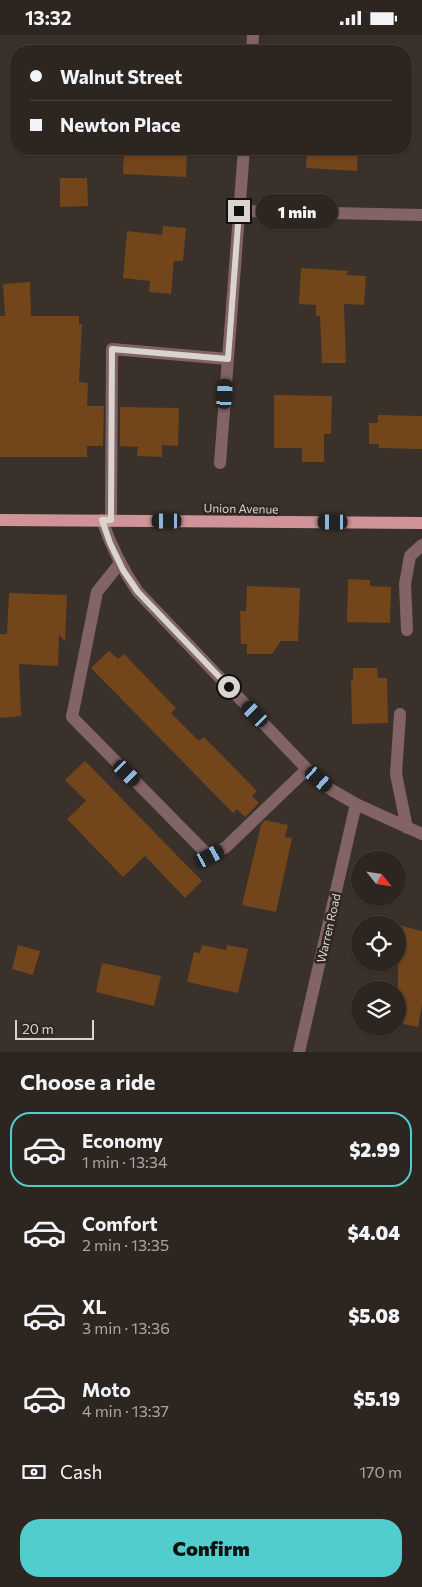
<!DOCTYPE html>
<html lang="en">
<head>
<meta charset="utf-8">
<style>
	body { margin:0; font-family:Commissioner,sans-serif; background:#38312d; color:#f1f3f6; height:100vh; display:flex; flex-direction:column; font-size:19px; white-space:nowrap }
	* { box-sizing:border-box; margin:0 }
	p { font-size:16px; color:#a6a5a5 }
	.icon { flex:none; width:28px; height:28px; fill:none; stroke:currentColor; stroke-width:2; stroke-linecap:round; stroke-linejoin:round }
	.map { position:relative; height:1017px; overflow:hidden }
	.panel { display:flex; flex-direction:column; background:#2c2520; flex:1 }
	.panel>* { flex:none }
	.top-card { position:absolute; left:10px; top:10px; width:402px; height:110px; border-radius:20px; box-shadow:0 1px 4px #0004,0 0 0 1px #48423e; display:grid; align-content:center; height:110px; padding:0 20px; background:#2c2520 }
	.needle { width:32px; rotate:120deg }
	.fabs { position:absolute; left:351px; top:816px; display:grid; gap:10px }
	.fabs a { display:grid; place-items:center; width:55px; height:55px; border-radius:50%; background:#2c2520; box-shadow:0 1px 4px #0004,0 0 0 1px #48423e; font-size:25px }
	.scale { position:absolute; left:15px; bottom:12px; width:79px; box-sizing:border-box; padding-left:5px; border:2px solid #dad4cf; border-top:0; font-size:14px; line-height:18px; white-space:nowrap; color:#dad4cf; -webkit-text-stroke:4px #302720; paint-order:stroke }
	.end { position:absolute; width:22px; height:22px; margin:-11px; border:6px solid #dad4cf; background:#111; box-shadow:0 0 0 2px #111 }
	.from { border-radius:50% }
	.bubble { position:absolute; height:35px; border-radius:18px; background:#2c2520; box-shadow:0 1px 4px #0004,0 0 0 1px #48423e; font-size:16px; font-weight:800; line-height:35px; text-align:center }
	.car { position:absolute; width:15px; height:30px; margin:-15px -8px; border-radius:6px; box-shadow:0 0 4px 1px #0007; background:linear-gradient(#222 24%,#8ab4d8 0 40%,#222 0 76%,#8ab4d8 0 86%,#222 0) }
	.top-card b { display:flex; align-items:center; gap:18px; height:48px; font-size:19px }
	.top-card b+b { border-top:1px solid #48423e }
	.top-card i { width:12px; height:12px; background:#f1f3f6 }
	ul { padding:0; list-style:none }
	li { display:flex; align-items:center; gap:15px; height:75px; margin:0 10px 8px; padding:0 10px; border:2px solid transparent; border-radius:20px }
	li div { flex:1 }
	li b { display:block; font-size:19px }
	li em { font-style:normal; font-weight:800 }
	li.selected { border-color:#52cdce }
	li>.icon { width:45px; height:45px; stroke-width:1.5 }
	h2 { padding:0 20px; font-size:22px; line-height:60px }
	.pay { display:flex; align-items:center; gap:12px; height:55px; padding:0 20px; font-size:19px }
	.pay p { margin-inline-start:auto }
	.action { display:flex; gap:10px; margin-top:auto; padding:10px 20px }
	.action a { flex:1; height:58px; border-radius:20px; background:#52cdce; color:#111; font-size:20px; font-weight:800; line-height:58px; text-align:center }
	.status { display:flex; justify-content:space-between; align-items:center; height:35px; padding:0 25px; background:#2c2520; direction:ltr }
	.status svg { height:14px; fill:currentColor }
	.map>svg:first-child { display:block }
</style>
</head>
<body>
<div class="status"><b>13:32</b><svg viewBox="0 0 49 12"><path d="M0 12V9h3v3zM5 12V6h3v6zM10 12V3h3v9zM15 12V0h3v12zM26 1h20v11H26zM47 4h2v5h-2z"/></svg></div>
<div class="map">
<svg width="422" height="1017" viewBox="0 0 422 1017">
	<rect width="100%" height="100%" fill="#3a312a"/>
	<path fill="#73451a" d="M124,114h63l-1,28 -63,-3z
		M307,114h51l-1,22 -51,-3z
		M60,143h27l1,28 -28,1z
		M163,191l23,2 -3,33h-9l-3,33 -22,-2 1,-11 -27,-3 4,-47 35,4z
		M301,233l47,3 -1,4 19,1 -2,29 -20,-1 2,59h-24l-2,-47h-4v-11l-17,-1z
		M30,247l1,34h48v8h3l-3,58 9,1 -1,23h17l-1,40h-16v11h-87v-141h5l-2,-32z
		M274,360l58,1 -1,38h-7v28h-22v-14h-28z
		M120,372l59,1 -1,38 -16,-1v12l-25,-1 1,-9 -18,-1z
		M378,380l44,1v33l-43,-1v-4h-10v-21h9z
		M348,544l22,1v6l21,1 -1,36 -43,-1z
		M247,551l53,2 -2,53h-17l-9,13h-25v-10h-6l-1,-33h6z
		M9,558l58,2 -2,46 -6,-6 -1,31 -39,-2 2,52 -21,2v-84h7z
		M109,616l9,8 6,-5 52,54 -5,5 28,28 5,-4 53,54 -5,5 7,7 -14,14 -8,-8 -4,4 -142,-145z
		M353,633h24l1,10h9l1,45 -36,1 -1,-44h2z
		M85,726l117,120 -17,17 -40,-42 -22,21 -56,-58 19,-18 -21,-21z
		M265,785l23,5 -3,12 7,1 -16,74 -34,-7 19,-80z
		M398,890l24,6v73l-4,23 -20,-4z
		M18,910l22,6 -7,24 -21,-6z
		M202,910l24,5 1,-5 21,4 -10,44 -51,-11 7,-30 6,1z
		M102,928l59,13 -7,30 -58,-14z"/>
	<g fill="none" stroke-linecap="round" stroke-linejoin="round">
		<path stroke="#826466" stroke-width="12" d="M252,16l1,-16
			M239,176l183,4
			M220,428l24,-314
			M102,485c9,26 20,49 36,72l169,177 23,20 26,15 66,30
			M111,485l1,-171 116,10
			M120,528l-23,29 -25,125 137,139 17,-9 81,-78
			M407,595l-2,-46 5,-28 12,-11
			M400,679l-4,60 11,54
			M299,1017l57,-248"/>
		<path stroke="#d09498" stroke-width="12" d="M0,485l422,3"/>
	</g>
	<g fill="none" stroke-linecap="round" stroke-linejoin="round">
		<path stroke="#dad4cf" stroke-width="6" d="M229,652l-91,-95 -15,-22 -13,-27 -8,-23h9l1,-171 116,10 11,-148"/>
	</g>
	<g text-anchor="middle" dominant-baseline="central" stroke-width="5" stroke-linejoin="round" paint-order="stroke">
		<g font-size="12" fill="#dad4cf" stroke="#302720">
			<text transform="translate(241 473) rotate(1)">Union Avenue</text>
			<text transform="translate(328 893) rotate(-77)">Warren Road</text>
		</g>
	</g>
</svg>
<div class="fabs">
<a><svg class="needle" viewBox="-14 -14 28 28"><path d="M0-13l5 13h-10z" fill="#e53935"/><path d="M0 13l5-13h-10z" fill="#a6a5a5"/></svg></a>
<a><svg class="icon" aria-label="locate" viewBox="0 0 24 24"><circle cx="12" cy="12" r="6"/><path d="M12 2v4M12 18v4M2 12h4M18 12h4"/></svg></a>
<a><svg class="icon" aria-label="layers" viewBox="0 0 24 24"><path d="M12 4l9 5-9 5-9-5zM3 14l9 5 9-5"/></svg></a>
</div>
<div class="scale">20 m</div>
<i class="end from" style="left:229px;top:652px"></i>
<i class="end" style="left:239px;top:176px"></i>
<div class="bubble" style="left:256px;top:159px;width:82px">1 min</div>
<i class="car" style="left:225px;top:359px;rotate:4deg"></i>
<i class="car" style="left:167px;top:486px;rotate:270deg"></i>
<i class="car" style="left:333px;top:487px;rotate:270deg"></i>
<i class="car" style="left:255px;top:679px;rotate:316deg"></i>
<i class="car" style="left:127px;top:738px;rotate:135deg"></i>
<i class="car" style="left:319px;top:744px;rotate:131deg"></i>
<i class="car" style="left:210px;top:821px;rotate:62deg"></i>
<div class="top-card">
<b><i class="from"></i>Walnut Street</b>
<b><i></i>Newton Place</b>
</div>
</div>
<section class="panel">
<h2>Choose a ride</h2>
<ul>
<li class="selected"><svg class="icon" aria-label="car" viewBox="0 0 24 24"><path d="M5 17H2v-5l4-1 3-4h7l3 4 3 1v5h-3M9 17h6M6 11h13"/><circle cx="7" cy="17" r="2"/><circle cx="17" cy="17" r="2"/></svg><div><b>Economy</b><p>1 min · 13:34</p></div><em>$2.99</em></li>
<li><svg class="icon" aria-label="car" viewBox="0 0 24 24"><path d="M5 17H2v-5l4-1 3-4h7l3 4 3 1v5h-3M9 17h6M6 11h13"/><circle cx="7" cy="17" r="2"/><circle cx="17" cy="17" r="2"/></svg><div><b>Comfort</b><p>2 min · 13:35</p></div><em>$4.04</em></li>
<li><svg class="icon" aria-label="car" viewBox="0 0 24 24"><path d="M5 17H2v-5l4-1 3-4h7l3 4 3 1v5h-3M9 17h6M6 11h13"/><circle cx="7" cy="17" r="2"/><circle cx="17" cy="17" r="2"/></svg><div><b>XL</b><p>3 min · 13:36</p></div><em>$5.08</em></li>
<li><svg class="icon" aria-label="car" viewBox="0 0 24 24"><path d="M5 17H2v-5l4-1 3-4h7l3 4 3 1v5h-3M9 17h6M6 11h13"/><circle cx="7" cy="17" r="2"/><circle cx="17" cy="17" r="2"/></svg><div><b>Moto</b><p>4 min · 13:37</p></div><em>$5.19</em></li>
</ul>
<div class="pay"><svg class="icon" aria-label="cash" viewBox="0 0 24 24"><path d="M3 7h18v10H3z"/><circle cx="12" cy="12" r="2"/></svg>Cash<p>170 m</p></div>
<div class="action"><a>Confirm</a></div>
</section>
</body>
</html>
